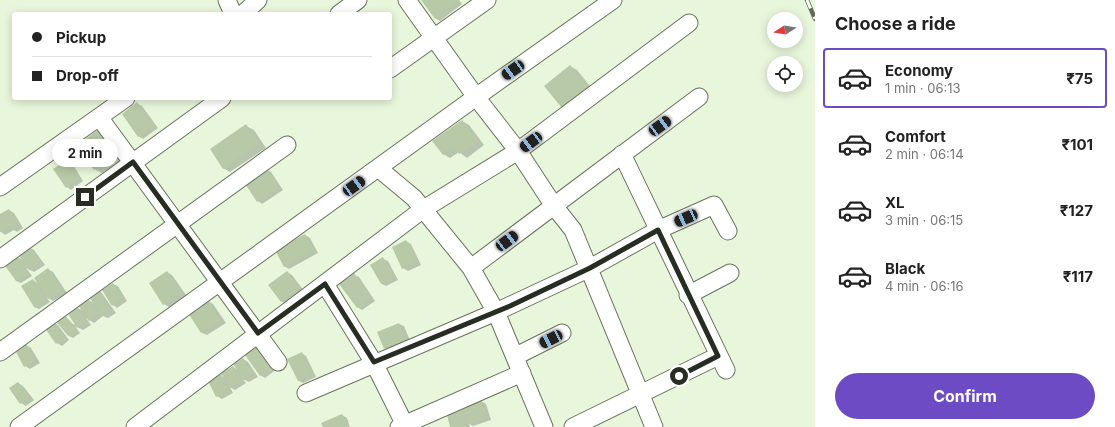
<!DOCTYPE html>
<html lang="en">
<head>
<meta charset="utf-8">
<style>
	body { margin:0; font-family:Inter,sans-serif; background:#f6f6f6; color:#222; height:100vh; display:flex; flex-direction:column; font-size:15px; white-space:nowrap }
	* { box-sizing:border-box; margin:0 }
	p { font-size:13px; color:#767676 }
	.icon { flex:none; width:22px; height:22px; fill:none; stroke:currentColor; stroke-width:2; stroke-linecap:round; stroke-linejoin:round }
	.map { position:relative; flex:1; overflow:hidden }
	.drawer { display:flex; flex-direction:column; background:#fff; width:300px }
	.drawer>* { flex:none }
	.guide { position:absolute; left:12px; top:12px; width:380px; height:88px; border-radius:4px; box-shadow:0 2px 10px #0003; display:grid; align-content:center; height:88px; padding:0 20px; background:#fff }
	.needle { width:26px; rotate:258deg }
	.fabs { position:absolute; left:767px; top:12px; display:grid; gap:8px }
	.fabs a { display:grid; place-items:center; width:36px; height:36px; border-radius:50%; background:#fff; box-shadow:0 2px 10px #0003; font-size:20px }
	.end { position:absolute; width:18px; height:18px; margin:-9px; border:5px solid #282d23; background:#fff; box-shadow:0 0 0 2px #fff }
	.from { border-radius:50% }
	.bubble { position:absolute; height:28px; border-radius:14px; background:#fff; box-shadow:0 2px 10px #0003; font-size:13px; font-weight:700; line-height:28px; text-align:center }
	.car { position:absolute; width:12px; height:24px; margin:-12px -6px; border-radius:5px; box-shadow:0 0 3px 1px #0007; background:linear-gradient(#222 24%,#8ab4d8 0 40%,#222 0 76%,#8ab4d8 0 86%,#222 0) }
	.guide b { display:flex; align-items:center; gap:14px; height:38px; font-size:15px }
	.guide b+b { border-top:1px solid #e0e0e0 }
	.guide i { width:10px; height:10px; background:#222 }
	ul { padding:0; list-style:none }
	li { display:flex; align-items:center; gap:12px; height:60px; margin:0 8px 6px; padding:0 12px; border:2px solid transparent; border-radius:4px }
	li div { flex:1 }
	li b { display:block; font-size:15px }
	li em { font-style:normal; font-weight:700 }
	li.active { border-color:#6d4bc4 }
	li>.icon { width:36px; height:36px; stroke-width:1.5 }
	h2 { padding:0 20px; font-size:18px; line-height:48px }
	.cta { display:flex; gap:8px; margin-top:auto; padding:8px 20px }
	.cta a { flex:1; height:46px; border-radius:24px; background:#6d4bc4; color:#fff; font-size:16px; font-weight:700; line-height:46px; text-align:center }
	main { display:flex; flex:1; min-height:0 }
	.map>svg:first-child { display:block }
</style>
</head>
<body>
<main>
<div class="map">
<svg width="815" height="427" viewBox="0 0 815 427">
	<rect width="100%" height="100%" fill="#e8f6db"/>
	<path fill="#0003" d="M422,0h37l3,4 -22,17 -5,-3z
		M570,66l7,4 17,21 -25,20 -7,-4 -17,-21z
		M138,104l4,2 16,22 -15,11 -5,-3z
		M462,121l7,4 15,20 -17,13 -8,-6 -9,6 -7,-4z
		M246,126l8,4 12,18 -36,24 -7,-4z
		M78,147l49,8 -25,18 -8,-4z
		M67,161l5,2 11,18 -12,9 -4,-3z
		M266,169l5,3 12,18 -21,14 -4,-3z
		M9,210l5,3 9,15 -6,4 -3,-2 -9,5 -5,-4v-15z
		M305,235l5,3 8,15 -29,16 -5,-3z
		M406,241l5,3 10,21 -13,6 -5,-3z
		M29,247l5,3 11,15 -11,7 -8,-4 6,8 -11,7 -5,-2v-25l8,5z
		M383,259l5,2 10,19 -12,6 -4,-2 -11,-18z
		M48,269l5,3 14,21 -14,8 -7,-4 4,5 -11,7 -5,-2 -1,-27 6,4z
		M167,272l5,3 14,20 -17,12 -5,-3z
		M287,272l5,3 12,16 -18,13 -5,-3z
		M354,275l5,2 16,24 -13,9 -5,-3z
		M113,284l5,2 9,15 -10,7 -4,-3z
		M96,289l5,3 15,21 -8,5 -5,-2 -9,7 -8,-5 5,7 -8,5 -8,-4 5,7 -7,5 -4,-2 -12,-16 7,-5 10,10 1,-1 1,-17 8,4 3,-12 8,5z
		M208,301l5,3 13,19 -19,12 -5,-2 -13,-20z
		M53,322l5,3 11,15 -7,6 -5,-3z
		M399,324l5,2 7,17 -21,8 -5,-3 -7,-16z
		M26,345l5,3 9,15 -10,6 -5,-3z
		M301,353l5,3 10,21 -13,6 -4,-2 -11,-21z
		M247,355l34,11 -16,12 -5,-3z
		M243,359l5,3 10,15 -9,5 -6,-3 3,4 -11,7 -5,-3 3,6 -11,6 -5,-3 4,-20 4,2 8,-11 5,3z
		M18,383l5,3 11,14 -8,6 -5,-3 -11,-14z
		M481,401l5,3 5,16 -18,6 -4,-2 1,3h-19l10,-19 3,2z
		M342,415l5,3 3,9h-26z"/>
	<path fill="#b8c9a7" d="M421,0h36l1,1 -23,18z
		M570,65l18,21 -27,21 -17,-21z
		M137,102l17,23 -16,12 -16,-23z
		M462,120l16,21 -19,13 -5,-7 -11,8 -11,-14z
		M246,124l13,20 -36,25 -13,-20z
		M102,127l18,23 -26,20 -18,-24z
		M67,160l12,18 -13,10 -13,-19z
		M266,168l13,19 -22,15 -13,-20z
		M9,209l10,16 -7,5 -2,-3 -10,5v-18z
		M305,234l9,16 -30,17 -9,-17z
		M406,240l11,22 -15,7 -10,-22z
		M29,246l12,16 -12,8 -11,-16z
		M16,255l12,18 -12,8 -13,-18z
		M383,257l11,20 -13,7 -11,-19z
		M48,268l15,22 -15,9 -14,-21z
		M167,271l15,21 -19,13 -14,-22z
		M287,271l13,17 -19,14 -13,-17z
		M354,273l17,25 -14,10 -18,-24z
		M33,279l13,21 -12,7 -13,-21z
		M113,283l10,15 -11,8 -10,-16z
		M96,288l15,22 -9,6 -15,-22z
		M87,298l11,16 -9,7 -11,-16z
		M208,300l13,20 -20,13 -13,-20z
		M76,306l11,16 -10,6 -10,-16z
		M64,314l12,16 -8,6 -13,-16z
		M53,321l12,17 -9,6 -12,-17z
		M399,323l7,17 -22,9 -7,-17z
		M262,343l15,20 -17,13 -15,-21z
		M26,344l10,16 -12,7 -9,-17z
		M302,352l10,22 -14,7 -11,-22z
		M243,358l10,16 -9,6 -11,-16z
		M233,366l9,14 -12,8 -9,-15z
		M221,374l8,17 -13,6 -8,-16z
		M18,382l12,15 -10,7 -11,-16z
		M481,400l6,18 -19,6 -6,-18z
		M461,407l6,20h-17l-4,-16z
		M342,414l5,13h-24l-2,-4z"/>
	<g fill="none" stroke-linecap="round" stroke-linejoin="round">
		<g stroke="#68745c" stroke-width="19">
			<path id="minor" d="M227,0l6,14
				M407,0l69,97 42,54 36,55 19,24 81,197
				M243,14l15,-14
				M339,14l19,-14
				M390,69l97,-69
				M99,117l179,245
				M622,154l104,216
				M378,168l36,30 57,70 25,44 48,115
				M0,187l126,-89
				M0,259l222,-161
				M471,268l228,-171
				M325,284l49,79 32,64
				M688,295l42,-22
				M0,352l287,-207
				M516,356l46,-23
				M306,393l190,-81 94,-44 68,-38 56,-25 14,26
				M19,427l457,-330 137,-97
				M135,427l287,-217 96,-59 171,-128
				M399,427l123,-54
				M573,427l145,-71"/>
		</g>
		<use href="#minor" stroke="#fff" stroke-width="17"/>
		<g stroke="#626a5b" stroke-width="4.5">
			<path id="rail" d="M807,0l8,19"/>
		</g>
		<use href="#rail" stroke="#fcfff9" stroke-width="3" stroke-dasharray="9" stroke-linecap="butt"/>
	</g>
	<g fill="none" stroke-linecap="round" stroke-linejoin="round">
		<path stroke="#282d23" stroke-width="5" d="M85,197l48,-35 125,171 67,-49 49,78 136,-56 80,-38 68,-38 60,126 -39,20"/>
	</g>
</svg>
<div class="fabs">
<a><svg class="needle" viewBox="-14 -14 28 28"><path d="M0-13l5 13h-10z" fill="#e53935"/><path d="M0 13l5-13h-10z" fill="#767676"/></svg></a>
<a><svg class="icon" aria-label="locate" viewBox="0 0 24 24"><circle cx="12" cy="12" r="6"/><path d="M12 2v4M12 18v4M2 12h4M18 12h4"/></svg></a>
</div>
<i class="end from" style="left:679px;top:376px"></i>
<i class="end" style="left:85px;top:197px"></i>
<div class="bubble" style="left:52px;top:139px;width:66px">2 min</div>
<i class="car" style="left:513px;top:70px;rotate:235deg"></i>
<i class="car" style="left:660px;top:126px;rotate:54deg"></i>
<i class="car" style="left:531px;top:142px;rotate:233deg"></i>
<i class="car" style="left:354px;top:186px;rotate:54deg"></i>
<i class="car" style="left:686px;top:218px;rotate:246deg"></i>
<i class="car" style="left:507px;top:241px;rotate:53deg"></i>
<i class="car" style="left:551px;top:339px;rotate:243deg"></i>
<div class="guide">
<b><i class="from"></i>Pickup</b>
<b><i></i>Drop-off</b>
</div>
</div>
<section class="drawer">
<h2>Choose a ride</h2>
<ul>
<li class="active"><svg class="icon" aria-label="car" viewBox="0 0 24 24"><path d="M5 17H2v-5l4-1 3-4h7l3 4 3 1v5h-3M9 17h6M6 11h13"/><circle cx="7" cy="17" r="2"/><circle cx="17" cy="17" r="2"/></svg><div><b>Economy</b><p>1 min · 06:13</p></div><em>₹75</em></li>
<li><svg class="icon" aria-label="car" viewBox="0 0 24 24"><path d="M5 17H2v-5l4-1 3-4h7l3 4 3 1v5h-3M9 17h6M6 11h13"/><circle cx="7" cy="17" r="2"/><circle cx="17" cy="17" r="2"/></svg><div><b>Comfort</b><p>2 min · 06:14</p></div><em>₹101</em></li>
<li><svg class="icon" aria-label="car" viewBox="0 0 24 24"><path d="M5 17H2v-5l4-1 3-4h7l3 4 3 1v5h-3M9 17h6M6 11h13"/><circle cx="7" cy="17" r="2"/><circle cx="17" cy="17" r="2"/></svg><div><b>XL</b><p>3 min · 06:15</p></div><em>₹127</em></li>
<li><svg class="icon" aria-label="car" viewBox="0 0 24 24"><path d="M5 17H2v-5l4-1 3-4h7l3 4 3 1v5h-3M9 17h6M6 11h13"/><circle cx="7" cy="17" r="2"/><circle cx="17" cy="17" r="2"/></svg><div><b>Black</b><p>4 min · 06:16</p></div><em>₹117</em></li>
</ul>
<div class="cta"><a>Confirm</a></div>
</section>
</main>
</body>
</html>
